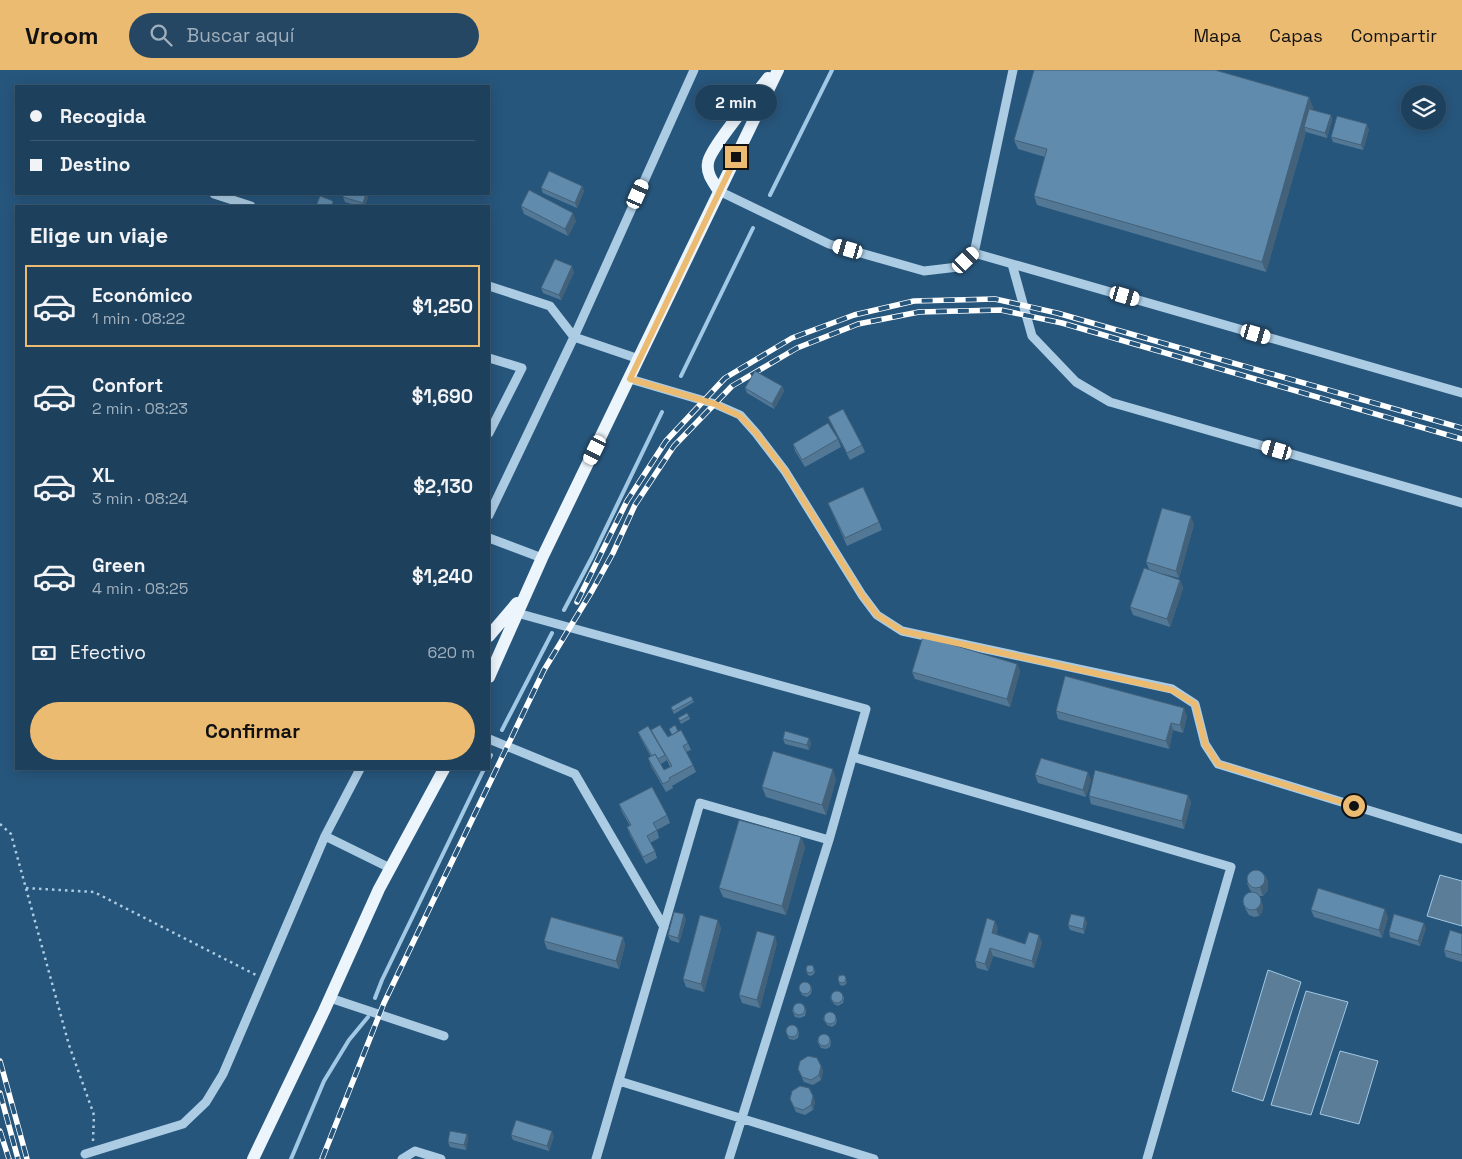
<!DOCTYPE html>
<html lang="es">
<head>
<meta charset="utf-8">
<style>
	body { margin:0; font-family:"Space Grotesk",sans-serif; background:#254763; color:#f1f3f6; height:100vh; display:flex; flex-direction:column; font-size:19px; white-space:nowrap }
	* { box-sizing:border-box; margin:0 }
	p { font-size:16px; color:#a0afbc }
	.icon { flex:none; width:28px; height:28px; fill:none; stroke:currentColor; stroke-width:2; stroke-linecap:round; stroke-linejoin:round }
	.map { position:relative; flex:1; overflow:hidden }
	.panel { position:absolute; left:15px; top:135px; width:475px; height:565px; display:flex; flex-direction:column; background:#1d405d; border-radius:0px; box-shadow:0 2px 12px #0003,0 0 0 1px #3b5972 }
	.panel>* { flex:none }
	.banner { position:absolute; left:15px; top:15px; width:475px; height:110px; border-radius:0px; box-shadow:0 2px 12px #0003,0 0 0 1px #3b5972; display:grid; align-content:center; height:110px; padding:0 15px; background:#1d405d }
	.fabs { position:absolute; left:1401px; top:15px; display:grid; gap:10px }
	.fabs a { display:grid; place-items:center; width:45px; height:45px; border-radius:50%; background:#1d405d; box-shadow:0 2px 12px #0003,0 0 0 1px #3b5972; font-size:25px }
	.end { position:absolute; width:22px; height:22px; margin:-11px; border:6px solid #ecbb72; background:#111; box-shadow:0 0 0 2px #111 }
	.from { border-radius:50% }
	.bubble { position:absolute; height:35px; border-radius:18px; background:#1d405d; box-shadow:0 2px 12px #0003,0 0 0 1px #3b5972; font-size:16px; font-weight:700; line-height:35px; text-align:center }
	.car { position:absolute; width:15px; height:30px; margin:-15px -8px; border-radius:6px; box-shadow:0 0 4px 1px #0007; background:linear-gradient(#fff 24%,#345 0 40%,#fff 0 76%,#345 0 86%,#fff 0) }
	.banner b { display:flex; align-items:center; gap:18px; height:48px; font-size:19px }
	.banner b+b { border-top:1px solid #3b5972 }
	.banner i { width:12px; height:12px; background:#f1f3f6 }
	ul { padding:0; list-style:none }
	li { display:flex; align-items:center; gap:15px; height:82px; margin:0 10px 8px; padding:0 5px; border:2px solid transparent; border-radius:0px }
	li div { flex:1 }
	li b { display:block; font-size:19px }
	li em { font-style:normal; font-weight:700 }
	li.selected { border-color:#ecbb72 }
	li>.icon { width:45px; height:45px; stroke-width:1.5 }
	h2 { padding:0 15px; font-size:22px; line-height:60px }
	.pay { display:flex; align-items:center; gap:12px; height:55px; padding:0 15px; font-size:19px }
	.pay p { margin-inline-start:auto }
	.action { display:flex; gap:10px; margin-top:auto; padding:10px 15px }
	.action a { flex:1; height:58px; border-radius:30px; background:#ecbb72; color:#111; font-size:20px; font-weight:700; line-height:58px; text-align:center }
	header { display:flex; align-items:center; gap:30px; box-sizing:border-box; height:70px; padding:0 25px; background:#ecbb72; color:#111 }
	header strong { font-size:24px }
	nav { display:flex; gap:28px; margin-inline-start:auto; font-size:18px }
	.search { width:350px; height:45px; background:#254763; display:flex; align-items:center; gap:12px; box-sizing:border-box; padding:0 18px; border-radius:28px; color:#a0afbc; font-size:19px }
	.map>svg:first-child { display:block }
</style>
</head>
<body>
<header>
<strong>Vroom</strong>
<div class="search"><svg class="icon" aria-label="search" viewBox="0 0 24 24"><circle cx="10" cy="10" r="6"/><path d="M15 15l6 6"/></svg>Buscar aquí</div>
<nav><a>Mapa</a><a>Capas</a><a>Compartir</a></nav>
</header>
<div class="map">
<svg width="1462" height="1089" viewBox="0 0 1462 1089">
	<rect width="100%" height="100%" fill="#27567c"/>
	<path fill="#5b7d97" stroke="#a1c8e4" d="M1440,805l22,6v45l-35,-10z
		M1268,900l33,12 -38,119 -31,-10z
		M1306,921l42,11 -37,113 -40,-10z
		M1340,981l38,10 -19,63 -39,-10z"/>
	<g fill="none" stroke-linecap="round" stroke-linejoin="round">
		<path stroke="#a1c8e4" stroke-width="4" d="M770,125l62,-125
			M681,306l72,-148
			M564,540l28,-53 70,-145
			M502,660l50,-97
			M489,689l2,-4
			M375,928l7,-18 102,-211
			M291,1089l33,-78 25,-41 19,-23"/>
		<path stroke="#accce4" stroke-width="2.5" stroke-dasharray="2.5 4" stroke-linecap="butt" d="M0,754l11,10 58,211 25,70 -1,26
			M26,818l68,4 162,83"/>
		<path stroke="#accce4" stroke-width="9" d="M719,121l110,53 95,27 34,-4 16,-14 39,-183
			M214,124l37,12
			M974,183l488,140
			M1012,194l20,72 44,46 34,20 352,101
			M489,216l61,20 24,31 65,22
			M489,288l33,10 -33,65
			M630,309l85,25 25,11 16,18 29,38 77,124 15,20 25,16 270,58 23,15 10,40 13,20 244,75
			M489,445l85,-178 120,-267
			M489,468l53,20
			M517,543l349,96 -37,131 -100,319
			M489,669l86,35 89,153
			M853,687l378,110 -84,292
			M325,766l65,32
			M330,928l114,38
			M619,1011l255,78
			M85,1084l98,-30 23,-22 17,-28 102,-238 35,-67
			M402,1089l13,-8 26,8
			M596,1089l104,-356 129,37"/>
		<path stroke="#ecf4fc" stroke-width="12" d="M719,121c-5,-8 -13,-17 -11,-28 1,-14 49,-70 60,-85
			M489,566l28,-33
			M489,607l53,-119 236,-488
			M253,1089l71,-148 55,-122 65,-120"/>
		<g stroke="#fff" stroke-width="5.5">
			<path id="rail" d="M577,532l50,-101 39,-60 59,-63 67,-40 62,-23 60,-14 81,-2 62,14 405,115
				M0,991l27,98
				M0,1023l18,66
				M0,1061l9,28
				M322,1089l62,-156 160,-333 48,-79 21,-38 22,-48 39,-59 58,-60 65,-38 61,-24 61,-12 82,-2 61,13 400,116"/>
		</g>
		<use href="#rail" stroke="#27567c" stroke-width="4" stroke-dasharray="11" stroke-linecap="butt"/>
	</g>
	<path fill="#537895" fill-rule="evenodd" d="M1313,37l-1,3 19,5 1,5 -5,18 -21,-6 -40,140 -229,-67 -3,-9 11,-39 -27,-8 -4,-9z
		M1369,59l-6,21 -30,-8 -2,-5z
		M582,116l2,5 -7,17 -34,-15 -2,-5z
		M344,124h25l-4,12h-7l-13,-4 -2,-5z
		M521,136l55,15 -8,15 -44,-22z
		M574,202l-13,28 -18,-7 -2,-5z
		M782,316l2,5 -10,18 -27,-16 -2,-5z
		M828,347l34,28 3,7 -15,8 -19,-36z
		M838,369l3,8 -36,20 -10,-16 -2,-7z
		M828,433l51,19 3,8 -35,16z
		M1194,454l-15,54 -23,-6 24,8 3,8 -13,39 -37,-12 -3,-8 19,-38 -3,-7z
		M1017,594l3,7 -10,36 -95,-28 -3,-7z
		M693,630l1,2 -20,12 -2,-4 -1,-3z
		M1056,641l131,5 -4,17 -10,-3 -4,19 -111,-30z
		M689,646l1,3 -9,5 -3,-6z
		M669,659l9,2 10,12 3,7 -5,2 7,13 3,7 -24,14 1,2 -7,4 -15,-26 -3,-8 3,-1 -11,-20 -2,-5 14,1 16,4 4,-2zM667,690l3,7 -6,3 -3,-6z
		M809,668l2,5 -2,7 -24,-6 -2,-5z
		M1035,705l56,5 -5,17 -48,-14z
		M836,709l-10,36 -60,-18 -4,-10z
		M1188,725l3,8 -7,26 -93,-25 -2,-8z
		M619,734l48,11 3,8 -13,7 2,8 -9,5 5,8 2,7 -11,6 -16,-29 -3,-8 3,-1 -8,-14z
		M801,767l4,10 -19,68 -63,-18 -4,-9z
		M1265,805l3,7v8l-5,6h-5l5,10 -1,6 -3,4 -5,1 -5,-2 -3,-5 -3,-7 9,-11 -2,-2 -3,-7z
		M1311,840l77,7 -6,21 -68,-21z
		M686,849l-7,24 -9,-3 -2,-5z
		M1087,852l-3,12 -14,-4 -2,-5z
		M721,858l-17,64 -18,-5 -3,-8z
		M998,858l-2,7 29,9 17,-2 -8,26 -41,-12 -5,15 -11,-3 -2,-7z
		M1426,858l-6,18 -30,-9 -1,-5z
		M1462,864v28l-16,-5 -2,-7z
		M623,867l2,8 -6,24 -72,-20 -3,-8z
		M777,873l-17,65 -18,-5 -3,-8z
		M814,899l1,2 -1,3 -3,2 -3,-1 -2,-5z
		M838,910l9,1 -1,3 -3,2 -3,-1z
		M811,917l1,2 -1,5 -4,3 -5,-2 -3,-7z
		M843,926l1,2 -1,5 -5,3 -4,-2 -4,-6z
		M805,938l1,3 -1,5 -5,2 -5,-1 -3,-7z
		M823,949h14l-1,5 -4,3 -5,-2z
		M798,960l1,3 -1,5 -4,2 -5,-1 -3,-7z
		M830,969l1,3 -1,5 -4,2 -5,-1 -4,-7z
		M821,996l2,5 -2,9 -8,5 -9,-3 -6,-13z
		M790,1029l25,2 -2,9 -8,5 -9,-3z
		M467,1064l1,5 -2,11 -16,-3 -2,-5z
		M511,1065l43,1 -5,15 -36,-11z"/>
	<path fill="#436179" d="M1309,27l4,10 -6,20h-3l2,5 -40,140 -4,-10z
		M1331,45l1,5 -5,18 -2,-5z
		M1367,54l2,5 -6,21 -2,-5z
		M582,116l2,5 -7,17 -2,-5z
		M366,124h3l-4,12h-1l-1,-3z
		M573,143l3,8 -8,15 -3,-7z
		M572,196l2,6 -13,28 -2,-5z
		M782,316l2,5 -10,18 -2,-5z
		M1191,446l3,8 -15,54 -3,-7z
		M1180,510l3,8 -13,39 -3,-8z
		M1017,594l3,7 -10,36 -3,-8z
		M1184,638l3,8 -4,17 -3,-8z
		M1171,653l2,7 -4,19 -3,-8z
		M809,668l2,5 -2,7 -2,-5z
		M833,699l3,10 -10,36 -4,-10z
		M1088,702l3,8 -5,17 -3,-7z
		M1188,725l3,8 -7,26 -2,-8z
		M801,767l4,10 -19,68 -4,-9z
		M1265,805l3,7v8l-5,6 -3,-8z
		M1260,829l3,7 -1,6 -3,4 -3,-7z
		M1385,839l3,8 -6,21 -3,-8z
		M684,844l2,5 -7,24 -1,-5z
		M1085,847l2,5 -3,12 -1,-5z
		M718,850l3,8 -17,64 -3,-8z
		M995,851l3,7 -4,13 -2,-8z
		M1424,853l2,5 -6,18 -2,-5z
		M1039,865l3,7 -8,26 -2,-7z
		M775,866l2,7 -17,65 -3,-8z
		M623,867l2,8 -6,24 -3,-8z
		M990,878l3,8 -5,15 -3,-7z
		M821,996l2,5 -2,9 -2,-5z
		M813,1026l2,5 -2,9 -2,-5z
		M552,1061l2,5 -5,15 -2,-5z
		M467,1064l1,5 -2,11 -2,-5z"/>
	<path fill="#608bad" stroke="#436179" d="M1034,0h181l94,27 -47,165 -228,-66 13,-47 -33,-9z
		M1309,39l22,6 -6,18 -21,-6z
		M1337,46l30,8 -6,21 -30,-8z
		M549,101l33,15 -7,17 -34,-15z
		M529,120l44,23 -8,16 -44,-23z
		M344,124h22l-3,9 -20,-6z
		M320,126l13,5 -1,5h-16z
		M555,189l17,7 -13,29 -18,-7z
		M755,301l27,15 -10,18 -27,-16z
		M843,339l19,36 -15,8 -19,-36z
		M828,353l10,16 -36,21 -9,-16z
		M863,417l16,35 -34,16 -17,-35z
		M1162,438l29,8 -15,55 -30,-9z
		M1144,498l36,12 -13,39 -37,-12z
		M923,566l94,28 -10,35 -95,-27z
		M1065,606l119,32 -4,17 -9,-2 -5,18 -110,-30z
		M691,626l2,4 -20,11 -2,-4z
		M687,643l2,3 -9,5 -2,-3z
		M660,655l8,12 13,-7 7,13 -5,3 10,19 -24,13 1,2 -7,4 -15,-26 7,-4 9,16 8,-4 -21,-36z
		M675,655l3,6 -6,4 -3,-6z
		M648,656l17,29 -7,4 -3,-5 -3,2 -14,-24z
		M785,661l24,7 -2,7 -24,-6z
		M773,681l60,18 -11,36 -60,-18z
		M1041,688l47,14 -5,18 -48,-15z
		M1095,700l93,25 -6,26 -93,-25z
		M652,717l15,28 -14,8 4,7 -10,6 8,15 -12,6 -16,-30 4,-2 -12,-21z
		M739,750l62,17 -19,69 -63,-18z
		M1247 809a9 9 0 1 1 18 0a9 9 0 1 1-18 0Z
		M1318,818l67,21 -6,21 -68,-20z
		M1243 831a9 9 0 1 1 18 0a9 9 0 1 1-18 0Z
		M674,842l10,2 -6,24 -10,-3z
		M1071,844l14,3 -2,12 -15,-4z
		M1394,844l30,9 -6,18 -29,-9z
		M700,845l18,5 -17,64 -18,-5z
		M551,847l72,20 -7,24 -72,-20z
		M987,848l8,3 -3,12 33,11 4,-12 10,3 -7,26 -42,-13 -5,16 -10,-3z
		M1450,860l12,4v21l-18,-5z
		M757,861l18,5 -18,64 -18,-5z
		M806 899a4 4 0 1 1 8 0a4 4 0 1 1-8 0Z
		M838 909a4 4 0 1 1 8 0a4 4 0 1 1-8 0Z
		M799 918a6 6 0 1 1 12 0a6 6 0 1 1-12 0Z
		M831 927a6 6 0 1 1 12 0a6 6 0 1 1-12 0Z
		M793 939a6 6 0 1 1 12 0a6 6 0 1 1-12 0Z
		M824 948a6 6 0 1 1 12 0a6 6 0 1 1-12 0Z
		M786 961a6 6 0 1 1 12 0a6 6 0 1 1-12 0Z
		M818 970a6 6 0 1 1 12 0a6 6 0 1 1-12 0Z
		M808,986l9,2 4,8 -2,9 -8,5 -9,-3 -4,-8 2,-8z
		M800,1016l9,2 4,8 -2,9 -8,5 -9,-3 -4,-8 2,-8z
		M516,1050l36,11 -5,15 -36,-11z
		M450,1061l17,3 -3,11 -16,-3z"/>
	<g fill="none" stroke-linecap="round" stroke-linejoin="round">
		<path stroke="#ecbb72" stroke-width="6" d="M736,87l-106,222 85,25 25,12 16,17 29,38 77,124 15,20 25,16 270,59 23,14 10,40 13,20 136,42"/>
	</g>
</svg>
<div class="fabs">
<a><svg class="icon" aria-label="layers" viewBox="0 0 24 24"><path d="M12 4l9 5-9 5-9-5zM3 14l9 5 9-5"/></svg></a>
</div>
<i class="end from" style="left:1354px;top:736px"></i>
<i class="end" style="left:736px;top:87px"></i>
<div class="bubble" style="left:695px;top:15px;width:82px">2 min</div>
<i class="car" style="left:638px;top:124px;rotate:24deg"></i>
<i class="car" style="left:848px;top:179px;rotate:286deg"></i>
<i class="car" style="left:966px;top:190px;rotate:46deg"></i>
<i class="car" style="left:1125px;top:226px;rotate:106deg"></i>
<i class="car" style="left:1256px;top:264px;rotate:106deg"></i>
<i class="car" style="left:595px;top:380px;rotate:206deg"></i>
<i class="car" style="left:1277px;top:380px;rotate:286deg"></i>
<div class="banner">
<b><i class="from"></i>Recogida</b>
<b><i></i>Destino</b>
</div>
<section class="panel">
<h2>Elige un viaje</h2>
<ul>
<li class="selected"><svg class="icon" aria-label="car" viewBox="0 0 24 24"><path d="M5 17H2v-5l4-1 3-4h7l3 4 3 1v5h-3M9 17h6M6 11h13"/><circle cx="7" cy="17" r="2"/><circle cx="17" cy="17" r="2"/></svg><div><b>Económico</b><p>1 min · 08:22</p></div><em>$1,250</em></li>
<li><svg class="icon" aria-label="car" viewBox="0 0 24 24"><path d="M5 17H2v-5l4-1 3-4h7l3 4 3 1v5h-3M9 17h6M6 11h13"/><circle cx="7" cy="17" r="2"/><circle cx="17" cy="17" r="2"/></svg><div><b>Confort</b><p>2 min · 08:23</p></div><em>$1,690</em></li>
<li><svg class="icon" aria-label="car" viewBox="0 0 24 24"><path d="M5 17H2v-5l4-1 3-4h7l3 4 3 1v5h-3M9 17h6M6 11h13"/><circle cx="7" cy="17" r="2"/><circle cx="17" cy="17" r="2"/></svg><div><b>XL</b><p>3 min · 08:24</p></div><em>$2,130</em></li>
<li><svg class="icon" aria-label="car" viewBox="0 0 24 24"><path d="M5 17H2v-5l4-1 3-4h7l3 4 3 1v5h-3M9 17h6M6 11h13"/><circle cx="7" cy="17" r="2"/><circle cx="17" cy="17" r="2"/></svg><div><b>Green</b><p>4 min · 08:25</p></div><em>$1,240</em></li>
</ul>
<div class="pay"><svg class="icon" aria-label="cash" viewBox="0 0 24 24"><path d="M3 7h18v10H3z"/><circle cx="12" cy="12" r="2"/></svg>Efectivo<p>620 m</p></div>
<div class="action"><a>Confirmar</a></div>
</section>
</div>
</body>
</html>
